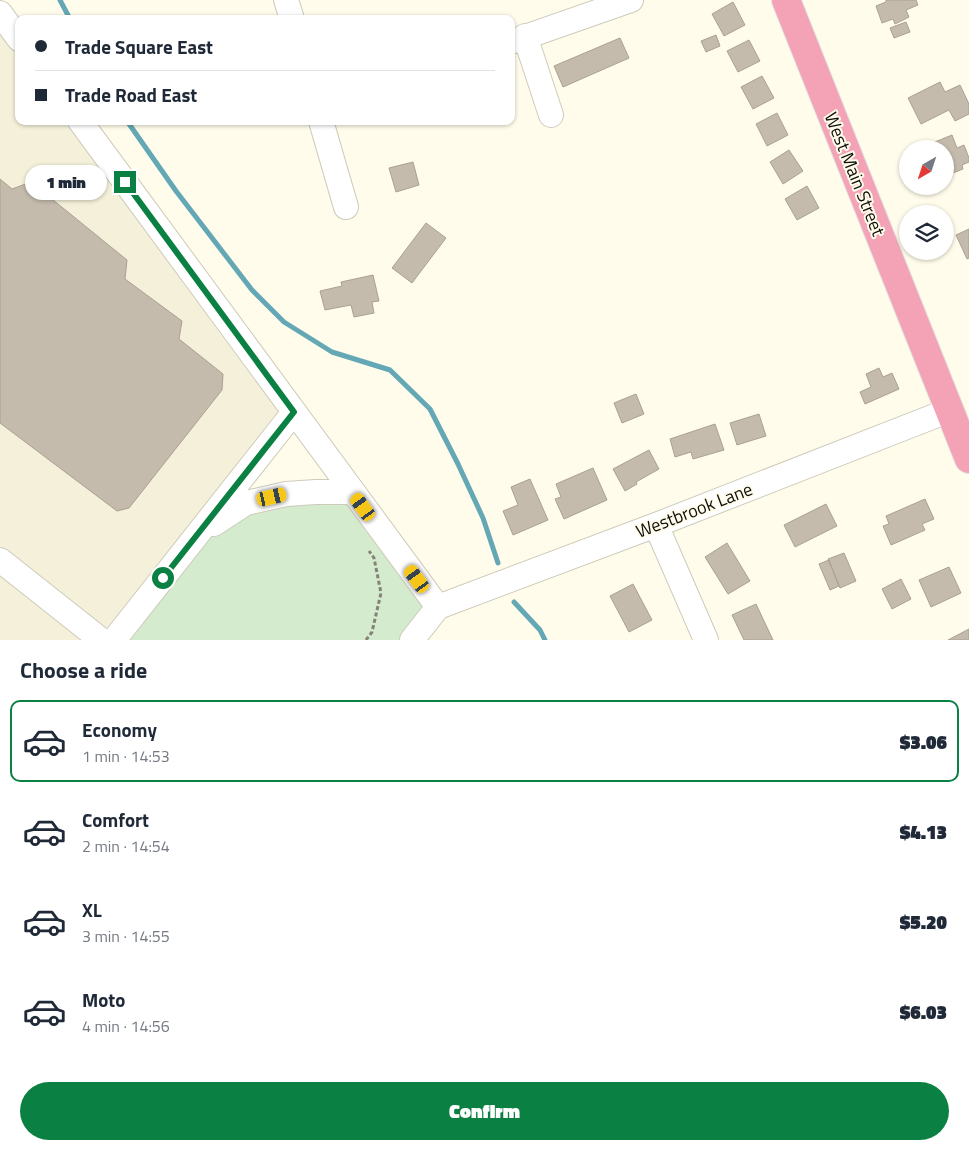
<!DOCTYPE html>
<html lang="en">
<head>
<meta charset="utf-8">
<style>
	body { margin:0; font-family:"Titillium Web",sans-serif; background:#f6f6f7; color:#1f2937; height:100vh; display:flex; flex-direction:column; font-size:19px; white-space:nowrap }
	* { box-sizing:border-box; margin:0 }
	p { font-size:16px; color:#747a83 }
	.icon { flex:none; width:28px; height:28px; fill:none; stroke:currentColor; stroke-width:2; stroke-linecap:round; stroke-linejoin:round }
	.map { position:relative; height:640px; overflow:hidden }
	.details { display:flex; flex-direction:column; background:#fff; flex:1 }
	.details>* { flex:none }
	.guide { position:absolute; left:15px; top:15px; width:500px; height:110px; border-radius:10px; box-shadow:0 1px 4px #0004; display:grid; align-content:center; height:110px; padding:0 20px; background:#fff }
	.needle { width:32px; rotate:219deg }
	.tools { position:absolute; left:899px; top:140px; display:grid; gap:10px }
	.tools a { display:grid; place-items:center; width:55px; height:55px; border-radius:50%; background:#fff; box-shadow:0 1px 4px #0004; font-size:25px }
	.end { position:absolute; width:22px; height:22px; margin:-11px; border:6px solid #0b8043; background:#fff; box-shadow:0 0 0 2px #fff }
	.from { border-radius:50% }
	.bubble { position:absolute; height:35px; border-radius:18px; background:#fff; box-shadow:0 1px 4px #0004; font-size:16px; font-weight:800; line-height:35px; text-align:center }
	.car { position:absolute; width:15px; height:30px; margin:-15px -8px; border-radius:6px; box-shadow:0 0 4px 1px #0007; background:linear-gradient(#f5c518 24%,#345 0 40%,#f5c518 0 76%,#345 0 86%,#f5c518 0) }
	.guide b { display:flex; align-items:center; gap:18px; height:48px; font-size:19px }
	.guide b+b { border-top:1px solid #e0e1e3 }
	.guide i { width:12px; height:12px; background:#1f2937 }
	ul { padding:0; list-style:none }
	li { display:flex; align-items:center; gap:15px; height:82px; margin:0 10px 8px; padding:0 10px; border:2px solid transparent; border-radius:10px }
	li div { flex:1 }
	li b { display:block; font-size:19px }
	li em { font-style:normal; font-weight:800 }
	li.active { border-color:#0b8043 }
	li>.icon { width:45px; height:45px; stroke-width:1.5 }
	h2 { padding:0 20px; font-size:22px; line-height:60px }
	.primary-button { display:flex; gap:10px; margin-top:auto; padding:10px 20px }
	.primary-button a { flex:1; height:58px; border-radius:30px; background:#0b8043; color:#fff; font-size:20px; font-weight:800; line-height:58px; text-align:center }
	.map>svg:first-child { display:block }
</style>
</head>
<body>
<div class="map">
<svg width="969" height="640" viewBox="0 0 969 640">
	<rect width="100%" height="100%" fill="#fffceb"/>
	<path fill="#f4f0d9" d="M0,13l19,26v82h61l214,291 -180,228h-114z"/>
	<path fill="#d4ebce" d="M352,492l86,115 -26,33h-298l83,-106 49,-31z"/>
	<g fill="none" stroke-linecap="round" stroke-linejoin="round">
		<path stroke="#64a8b6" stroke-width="5" d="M60,0l10,19
			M127,121l49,70 76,99 32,32 48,30 58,18 40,39 28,55 25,54 15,45
			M514,602l26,28 5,10"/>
	</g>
	<path fill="#c4bbad" stroke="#aaa093" d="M886,0h30l2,5 -12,5 3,7 -14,7 -2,-5 -11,4 -6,-17 10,-4z
		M733,2l12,23 -21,11 -12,-22z
		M906,22l4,10 -16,6 -4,-10z
		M716,35l4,11 -14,6 -5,-11z
		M620,38l9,20 -66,29 -9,-21z
		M749,40l11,21 -22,11 -11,-21z
		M762,76l12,22 -21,11 -12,-22z
		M940,82l5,10 15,-7 9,19v10l-14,7 -6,-11 -28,14 -13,-26z
		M777,113l11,22 -21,11 -11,-22z
		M952,135l5,13 7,-3 5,13v4l-7,3 1,4 -18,7v-27h-19l-1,-3z
		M789,150l14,21 -20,13 -13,-22z
		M413,162l6,23 -23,7 -7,-24z
		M0,179l12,10 19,-7 96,78 -2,19 57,42 -3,18 44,35 -1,16 -93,118 -12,3 -117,-88z
		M807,186l12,22 -22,12 -12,-21z
		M426,223l20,15 -34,45 -20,-15z
		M969,229v29l-2,1 -11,-24z
		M373,275l6,26 -7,1 2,11 -20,4 -3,-12 -26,5 -5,-19 22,-5 -1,-4z
		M879,368l4,9 9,-4 7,16 -34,15 -5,-12 11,-5 -5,-13z
		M636,394l8,20 -22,9 -8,-20z
		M759,414l7,22 -29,9 -7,-22z
		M715,424l9,26 -31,9 -2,-7 -16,5 -5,-18z
		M649,450l10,19 -23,13 1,2 -12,7 -12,-22z
		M593,468l14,32 -43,19 -9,-20 6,-2 -5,-13z
		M530,479l18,41 -35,15 -10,-24 15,-6 -7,-18z
		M925,499l9,20 -12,5 3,6 -34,15 -8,-19 6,-2 -3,-8z
		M826,504l11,22 -42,21 -11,-22z
		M727,543l23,38 -22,13 -23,-37z
		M844,553l12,28 -16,7 -12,-29z
		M829,560l10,26 -9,4 -11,-26z
		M949,567l12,26 -30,14 -12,-27z
		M901,579l10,20 -19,10 -10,-20z
		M633,584l19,36 -23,12 -19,-36z
		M756,604l17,36h-29l-12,-25z
		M969,629v11h-21z"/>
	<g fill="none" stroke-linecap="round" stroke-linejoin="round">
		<g stroke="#cecbbb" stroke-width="26">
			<path id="minor" d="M286,0l6,19
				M0,13l19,26
				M525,36l26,79
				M511,42l120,-42
				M80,121l358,486
				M321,121l25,86
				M214,524l32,-21 40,-9 30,-2h36
				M656,525l50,115
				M0,560l101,80
				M438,607l218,-82 294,-115
				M114,640l180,-228
				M412,640l26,-33"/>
		</g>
		<g stroke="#e2e2e1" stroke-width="30">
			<path id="major" d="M786,0l183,459"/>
		</g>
		<path stroke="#858378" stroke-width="3" stroke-dasharray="4 2.5" stroke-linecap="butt" d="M366,640l6,-8 9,-39 -7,-35 -5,-7"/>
		<use href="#minor" stroke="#fff" stroke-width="24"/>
		<use href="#major" stroke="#f4a2b6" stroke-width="28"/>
	</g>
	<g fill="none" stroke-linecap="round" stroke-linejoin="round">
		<path stroke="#0b8043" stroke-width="6" d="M125,182l169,230 -131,166"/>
	</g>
	<g text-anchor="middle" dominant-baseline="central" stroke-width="4" stroke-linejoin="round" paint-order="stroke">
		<g font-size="18" fill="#0e0d08" stroke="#fffceb">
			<text transform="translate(855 174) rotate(68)">West Main Street</text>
			<text transform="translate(694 510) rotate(-21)">Westbrook Lane</text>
		</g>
	</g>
</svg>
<div class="tools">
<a><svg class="needle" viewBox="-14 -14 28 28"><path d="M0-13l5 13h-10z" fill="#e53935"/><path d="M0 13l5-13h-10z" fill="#747a83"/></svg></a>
<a><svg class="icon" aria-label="layers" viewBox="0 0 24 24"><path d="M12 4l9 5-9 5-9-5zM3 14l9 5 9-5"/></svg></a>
</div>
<i class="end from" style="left:163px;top:578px"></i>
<i class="end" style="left:125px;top:182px"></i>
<div class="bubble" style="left:25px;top:165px;width:82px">1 min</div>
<i class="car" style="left:272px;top:497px;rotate:77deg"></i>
<i class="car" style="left:363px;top:507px;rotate:324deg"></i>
<i class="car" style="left:417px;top:579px;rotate:324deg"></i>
<div class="guide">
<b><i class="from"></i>Trade Square East</b>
<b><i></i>Trade Road East</b>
</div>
</div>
<section class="details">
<h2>Choose a ride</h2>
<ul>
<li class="active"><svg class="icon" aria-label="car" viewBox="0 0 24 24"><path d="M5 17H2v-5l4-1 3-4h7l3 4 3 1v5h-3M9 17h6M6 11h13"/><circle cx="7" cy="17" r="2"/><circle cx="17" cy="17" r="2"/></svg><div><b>Economy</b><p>1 min · 14:53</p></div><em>$3.06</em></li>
<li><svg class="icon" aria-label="car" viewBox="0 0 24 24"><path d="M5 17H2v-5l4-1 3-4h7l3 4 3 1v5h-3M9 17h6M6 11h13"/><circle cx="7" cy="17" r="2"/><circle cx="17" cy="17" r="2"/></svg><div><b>Comfort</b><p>2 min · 14:54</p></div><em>$4.13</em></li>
<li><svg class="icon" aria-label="car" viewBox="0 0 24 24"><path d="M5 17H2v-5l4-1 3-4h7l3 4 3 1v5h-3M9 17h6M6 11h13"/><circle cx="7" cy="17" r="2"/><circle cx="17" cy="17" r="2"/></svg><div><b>XL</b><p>3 min · 14:55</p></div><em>$5.20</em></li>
<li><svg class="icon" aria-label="car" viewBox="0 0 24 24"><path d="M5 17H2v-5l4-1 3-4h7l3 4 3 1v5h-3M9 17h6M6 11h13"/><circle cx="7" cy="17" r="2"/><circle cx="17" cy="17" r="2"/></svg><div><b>Moto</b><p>4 min · 14:56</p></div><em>$6.03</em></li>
</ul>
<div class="primary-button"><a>Confirm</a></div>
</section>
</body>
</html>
